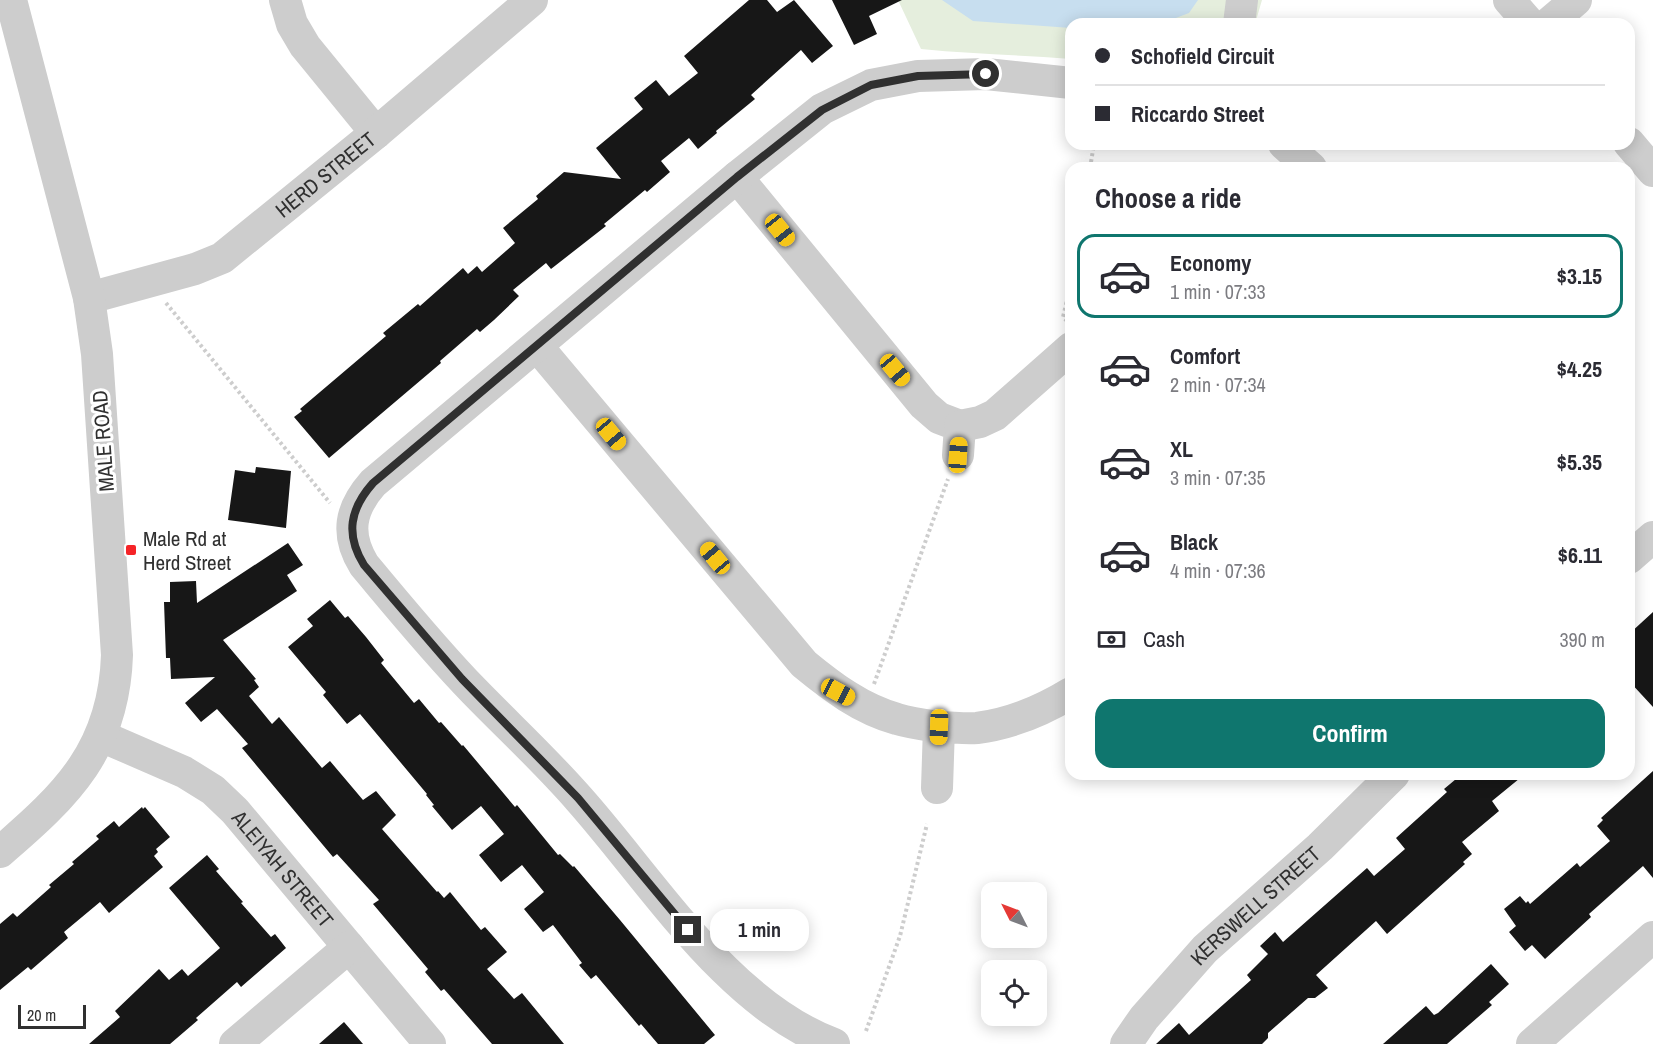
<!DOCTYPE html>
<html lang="en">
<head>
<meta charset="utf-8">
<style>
	body { margin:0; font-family:"Archivo Narrow",sans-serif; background:#f7f7f7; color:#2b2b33; height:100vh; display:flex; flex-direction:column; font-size:22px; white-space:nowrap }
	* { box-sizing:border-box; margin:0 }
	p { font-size:20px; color:#7c7c81 }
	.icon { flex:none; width:33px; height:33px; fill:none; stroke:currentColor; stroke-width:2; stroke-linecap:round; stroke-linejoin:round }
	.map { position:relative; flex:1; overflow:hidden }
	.sheet { position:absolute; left:1065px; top:162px; width:570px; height:618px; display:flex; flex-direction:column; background:#fff; border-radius:18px; box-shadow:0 3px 15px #0003 }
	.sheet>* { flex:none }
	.hud { position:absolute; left:1065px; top:18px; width:570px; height:132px; border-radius:18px; box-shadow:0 3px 15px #0003; display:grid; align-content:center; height:132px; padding:0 30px; background:#fff }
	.needle { width:39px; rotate:312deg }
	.fabs { position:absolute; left:981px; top:882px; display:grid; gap:12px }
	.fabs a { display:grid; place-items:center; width:66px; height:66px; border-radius:12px; background:#fff; box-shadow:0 3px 15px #0003; font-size:30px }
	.scale { position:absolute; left:18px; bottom:15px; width:68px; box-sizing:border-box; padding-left:6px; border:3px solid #303030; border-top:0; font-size:16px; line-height:21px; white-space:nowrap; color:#303030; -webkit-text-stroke:4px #fff; paint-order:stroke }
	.end { position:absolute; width:27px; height:27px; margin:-14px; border:8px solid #303030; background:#fff; box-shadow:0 0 0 3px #fff }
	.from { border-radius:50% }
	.bubble { position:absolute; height:42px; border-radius:18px; background:#fff; box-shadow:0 3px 15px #0003; font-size:20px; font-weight:700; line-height:42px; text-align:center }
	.car { position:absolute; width:18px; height:36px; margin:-18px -9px; border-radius:8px; box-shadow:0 0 4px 2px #0007; background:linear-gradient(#f5c518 24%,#345 0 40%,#f5c518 0 76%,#345 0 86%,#f5c518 0) }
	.hud b { display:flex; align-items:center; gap:21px; height:57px; font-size:22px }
	.hud b+b { border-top:2px solid #e1e1e2 }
	.hud i { width:15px; height:15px; background:#2b2b33 }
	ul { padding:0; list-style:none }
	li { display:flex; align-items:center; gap:18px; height:84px; margin:0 12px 9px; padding:0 18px; border:3px solid transparent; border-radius:18px }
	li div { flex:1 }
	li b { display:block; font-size:22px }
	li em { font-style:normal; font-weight:700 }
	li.on { border-color:#0f766e }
	li>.icon { width:54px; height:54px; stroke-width:1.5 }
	h2 { padding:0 30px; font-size:27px; line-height:72px }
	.pay { display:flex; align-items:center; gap:15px; height:66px; padding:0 30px; font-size:22px }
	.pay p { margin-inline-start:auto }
	.button { display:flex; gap:12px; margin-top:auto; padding:12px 30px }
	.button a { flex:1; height:69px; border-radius:18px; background:#0f766e; color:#fff; font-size:24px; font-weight:700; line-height:69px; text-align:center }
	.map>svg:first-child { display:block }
</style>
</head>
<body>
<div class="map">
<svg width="1653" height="1044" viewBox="0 0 1653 1044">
	<rect width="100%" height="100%" fill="#fff"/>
	<path fill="#e5eedd" d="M898,0h364l-7,24h-184v35c-50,-4 -100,-5 -150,-10z"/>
	<path fill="#c7deef" d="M942,0h256l-9,13 -29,11h-89v4l-98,-7z"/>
	<path fill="#171717" d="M749,0h18l10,12 17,-12 39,46 -21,17 -11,-13 -50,45 4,4 -39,32 1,2 -19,16 -9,-11 -28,23 9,11 -23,20 -2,-2 -41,34 2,2 -55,43 -5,-6 -33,27 6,6 -25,24 -14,12 -3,-3 -37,32 1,2 -112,95 -35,-41 8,-6 -2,-2 86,-73 -3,-3 35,-29 2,2 43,-38 5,6 9,-8 5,6 33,-29 -12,-15 35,-29 -2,-3 28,-24 57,7 -25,-31 47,-39 -9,-11 22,-18 13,16 29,-23 -14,-17z
		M832,0h70l-33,16 8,18 -23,11z
		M256,467l35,4 -5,57 -58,-8 7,-50 20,3z
		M288,543l15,22 -16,10 10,16 -74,49 33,39 -2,1 5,7 -10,9 23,28 7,-7 43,51 8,-7 33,39 13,-9 20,24 -14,14 55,63 1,-1 6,7 6,-6 31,38 4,-3 22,25 -20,17 27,30 8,-6 42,51h-72l-48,-55 -3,2 -16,-19 3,-3 -55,-65 6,-4 -42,-46 -4,3 -36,-43 -55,-66 6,-4 -31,-35 -16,13 -16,-19 30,-26 -44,2 -1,-21h-4l-2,-56h6v-20l26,-1 1,22z
		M330,600l15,18 3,-2 18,21 18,23 -3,3 33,40 5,-4 20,24 2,-1 21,24 1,-1 52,62 2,-2 41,50 2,-1 13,13 1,-1 46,54 95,115 -11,9h-46l-17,-20 -2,2 -43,-51 -5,4 -12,-14 3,-2 -29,-38 -10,7 -19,-23 20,-17 -22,-27 -21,17 -22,-27 25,-21 -23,-28 -29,24 -20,-24 2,-1 -8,-10 1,-1 -67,-80 -13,10 -24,-29 3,-3 -38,-45 25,-21 -6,-7z
		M1653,612v95l-24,-26v-47z
		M1653,771v107l-10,-12 -54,48 2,3 -46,42 -13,-14 -7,6 -16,-19 7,-6 -12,-17 16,-13 6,7 2,-2 2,3 47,-41 3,4 30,-26 -13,-15 6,-6 -2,-2z
		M1462,774h63l-33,27 7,10 -37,31 10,12 -9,8 2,2 -78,70 -11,-13 -60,54 12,13 -13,10h-7l-40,35v5l-6,6h-106l23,-21 10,12 62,-55 -4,-5 21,-21 -8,-8 15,-14 8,10 84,-74 7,8 31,-27 -9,-11 51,-46 -3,-3z
		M142,807l1,2 2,-2 25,30 -14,12 2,3 -4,4 9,11 -54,46 -9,-11 -36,30 4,6 -37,32 -3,-3 -28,23v-66l13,-11 4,4 34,-30 -2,-2 25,-21 -2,-2 27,-23 -3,-3 18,-15 5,6z
		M207,855l12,14 -3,2 27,31 -2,1 30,34 4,-3 11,14 -45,39 -4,-5 -41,36 2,2 -28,24h-81l31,-27 -5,-6 44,-42 10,11 13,-11 6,7 32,-28 -51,-60z
		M1491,964l18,20 -20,18 3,3 -45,39h-64l43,-38 8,9 4,-2z
		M344,1022l19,22h-44z"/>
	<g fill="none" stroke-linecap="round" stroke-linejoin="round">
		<path stroke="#cdcdcd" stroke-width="4" stroke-dasharray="3 3" stroke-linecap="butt" d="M1090,168l4,-24
			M166,303l164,200
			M1067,321l-4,-4 8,-33
			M874,684l74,-205
			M866,1031l34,-95 27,-112"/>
		<g stroke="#cdcdcd" stroke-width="32">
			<path d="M285,0l7,24 13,22 71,87"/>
			<path d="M1509,0l21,24"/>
			<path d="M1239,24l3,-24"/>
			<path d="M1548,24l28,-24"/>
			<path d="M1629,143l24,28"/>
			<path d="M1284,144l27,24"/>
			<path d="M737,177l187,228 15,13 21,8 -2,29"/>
			<path id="s1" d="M89,298l106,-29 27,-11 154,-125 156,-133"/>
			<path d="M537,346l267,318c28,23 57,45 93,55 13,4 28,6 42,8"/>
			<path d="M960,426l20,-4 15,-7 76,-67"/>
			<path d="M1629,558l24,-21"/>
			<path id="s2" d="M101,736l83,36 29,18 22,21 195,233"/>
			<path d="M937,788l2,-61c12,0 26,2 38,1 33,-4 66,-18 94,-35"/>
			<path d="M0,852c68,-58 114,-103 117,-197l-20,-301 -8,-56 -78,-298"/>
			<path d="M235,1044l114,-97"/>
			<path d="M834,1044c-106,-39 -182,-163 -255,-245 -33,-38 -70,-72 -105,-108 -39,-40 -74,-83 -110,-126 -19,-31 -14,-56 9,-82l364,-306 85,-68 49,-24 47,-9 68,-2 85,9"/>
			<path id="s3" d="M1126,1044l18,-26 61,-69 115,-102 74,-73"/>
			<path d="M1532,1044l121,-107"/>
		</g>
	</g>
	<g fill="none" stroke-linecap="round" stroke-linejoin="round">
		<path stroke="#303030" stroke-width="8" d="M688,930l-110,-132 -116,-119 -98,-114c-19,-31 -14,-56 9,-82l364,-306 85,-67 49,-25 47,-9 68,-2"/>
	</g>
	<rect fill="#f52428" stroke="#fff" stroke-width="2" x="125" y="544" width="12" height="12" rx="3"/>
	<g text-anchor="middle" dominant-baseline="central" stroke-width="6" stroke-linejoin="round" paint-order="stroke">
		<g font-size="21" fill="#303030" stroke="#fff">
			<text stroke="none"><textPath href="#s1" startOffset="272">HERD STREET</textPath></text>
			<text transform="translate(103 441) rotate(-94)">MALE ROAD</text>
			<text stroke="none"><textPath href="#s2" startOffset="230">ALEIYAH STREET</textPath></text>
			<text stroke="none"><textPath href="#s3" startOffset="190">KERSWELL STREET</textPath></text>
		</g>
		<g font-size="21" fill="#303030" stroke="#fff" text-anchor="start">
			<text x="143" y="538">Male Rd at<tspan x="143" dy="24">Herd Street</tspan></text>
		</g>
	</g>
</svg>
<div class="fabs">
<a><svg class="needle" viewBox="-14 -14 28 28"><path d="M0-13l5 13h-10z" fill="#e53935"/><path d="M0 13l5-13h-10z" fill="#7c7c81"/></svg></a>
<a><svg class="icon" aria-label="locate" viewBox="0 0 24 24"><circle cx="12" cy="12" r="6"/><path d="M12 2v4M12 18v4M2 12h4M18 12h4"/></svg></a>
</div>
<div class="scale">20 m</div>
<i class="end from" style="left:986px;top:74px"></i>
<i class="end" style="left:688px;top:930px"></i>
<div class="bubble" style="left:710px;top:909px;width:99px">1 min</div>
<i class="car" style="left:780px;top:230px;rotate:141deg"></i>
<i class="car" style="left:895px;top:370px;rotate:140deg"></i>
<i class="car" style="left:611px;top:434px;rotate:140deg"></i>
<i class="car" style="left:958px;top:455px;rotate:4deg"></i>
<i class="car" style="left:715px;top:558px;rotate:320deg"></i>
<i class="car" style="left:838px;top:692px;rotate:118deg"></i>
<i class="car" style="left:939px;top:727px;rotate:182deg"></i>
<div class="hud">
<b><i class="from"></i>Schofield Circuit</b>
<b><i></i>Riccardo Street</b>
</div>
<section class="sheet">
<h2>Choose a ride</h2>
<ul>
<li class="on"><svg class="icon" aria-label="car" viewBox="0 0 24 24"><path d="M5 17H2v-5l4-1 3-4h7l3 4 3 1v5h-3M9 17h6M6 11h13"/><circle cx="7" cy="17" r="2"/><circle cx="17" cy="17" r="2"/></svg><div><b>Economy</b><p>1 min · 07:33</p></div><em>$3.15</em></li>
<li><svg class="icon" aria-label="car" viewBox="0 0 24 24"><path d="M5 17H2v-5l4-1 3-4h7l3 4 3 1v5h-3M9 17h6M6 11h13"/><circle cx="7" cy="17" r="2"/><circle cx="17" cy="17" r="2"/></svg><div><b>Comfort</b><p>2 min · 07:34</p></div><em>$4.25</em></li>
<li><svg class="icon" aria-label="car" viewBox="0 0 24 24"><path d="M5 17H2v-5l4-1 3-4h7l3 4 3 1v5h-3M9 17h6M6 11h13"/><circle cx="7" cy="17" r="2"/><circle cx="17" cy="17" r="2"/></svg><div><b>XL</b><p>3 min · 07:35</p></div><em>$5.35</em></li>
<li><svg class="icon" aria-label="car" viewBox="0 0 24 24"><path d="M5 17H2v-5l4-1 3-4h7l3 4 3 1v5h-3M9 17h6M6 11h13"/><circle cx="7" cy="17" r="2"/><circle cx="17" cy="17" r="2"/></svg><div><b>Black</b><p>4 min · 07:36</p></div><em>$6.11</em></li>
</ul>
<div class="pay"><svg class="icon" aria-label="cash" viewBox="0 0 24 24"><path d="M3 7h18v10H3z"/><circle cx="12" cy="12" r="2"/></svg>Cash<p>390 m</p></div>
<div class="button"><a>Confirm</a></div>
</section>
</div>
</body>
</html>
